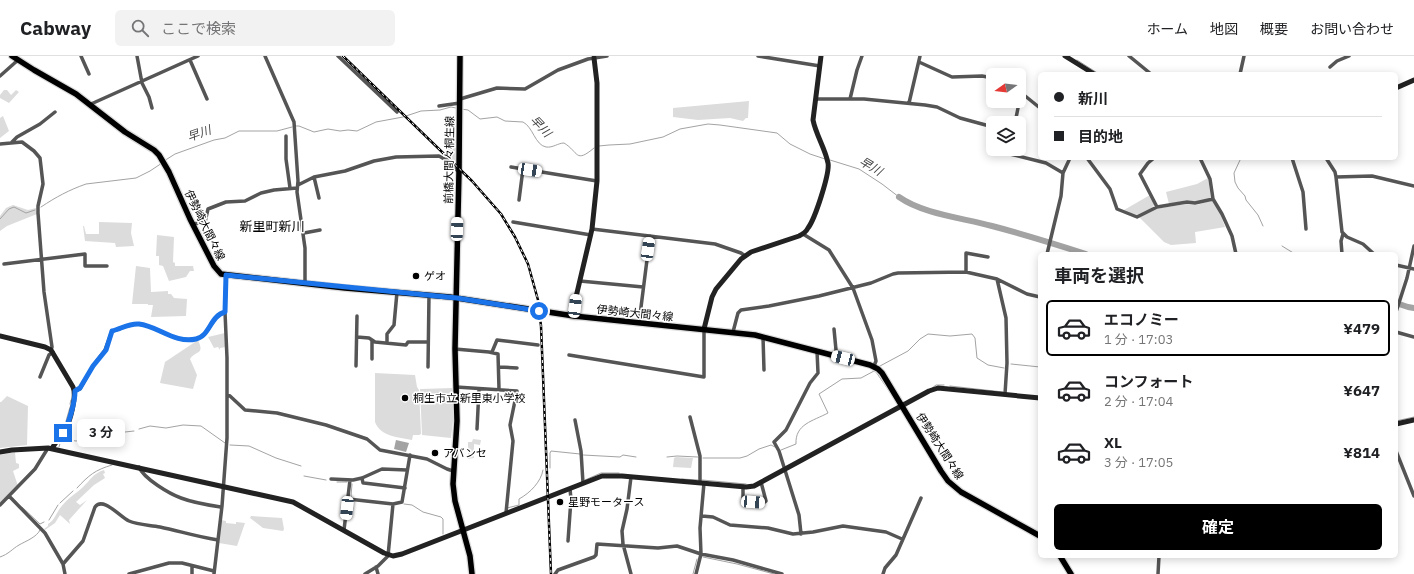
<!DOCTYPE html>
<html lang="ja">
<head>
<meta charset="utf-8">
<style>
	body { margin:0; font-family:"IBM Plex Sans","Noto Sans JP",sans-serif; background:#f2f2f2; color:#202124; height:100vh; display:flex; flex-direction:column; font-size:15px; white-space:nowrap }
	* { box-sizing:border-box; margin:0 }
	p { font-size:13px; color:#757577 }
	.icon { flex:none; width:22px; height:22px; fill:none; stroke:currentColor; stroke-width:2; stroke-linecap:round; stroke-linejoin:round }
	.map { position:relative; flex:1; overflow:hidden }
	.side { position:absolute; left:1038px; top:196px; width:360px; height:306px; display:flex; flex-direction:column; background:#fff; border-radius:6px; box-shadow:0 2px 10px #0003 }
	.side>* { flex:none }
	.banner { position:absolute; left:1038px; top:16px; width:360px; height:88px; border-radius:6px; box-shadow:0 2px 10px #0003; display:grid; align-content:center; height:88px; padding:0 16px; background:#fff }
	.needle { width:26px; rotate:256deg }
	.fabs { position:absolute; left:986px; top:12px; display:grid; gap:8px }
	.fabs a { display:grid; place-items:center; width:40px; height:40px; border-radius:6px; background:#fff; box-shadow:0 2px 10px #0003; font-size:20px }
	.end { position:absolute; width:18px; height:18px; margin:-9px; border:5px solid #1a73e8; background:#fff; box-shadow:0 0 0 2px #fff }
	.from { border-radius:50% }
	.bubble { position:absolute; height:28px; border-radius:6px; background:#fff; box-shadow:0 2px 10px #0003; font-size:13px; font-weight:700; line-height:28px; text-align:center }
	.car { position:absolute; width:12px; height:24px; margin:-12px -6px; border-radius:5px; box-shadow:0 0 3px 1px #0007; background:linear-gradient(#fff 24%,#345 0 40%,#fff 0 76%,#345 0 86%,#fff 0) }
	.banner b { display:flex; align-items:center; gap:14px; height:38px; font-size:15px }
	.banner b+b { border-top:1px solid #e0e0e0 }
	.banner i { width:10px; height:10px; background:#202124 }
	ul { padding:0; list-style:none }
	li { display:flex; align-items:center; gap:12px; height:56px; margin:0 8px 6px; padding:0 8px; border:2px solid transparent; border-radius:6px }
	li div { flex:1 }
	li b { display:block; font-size:15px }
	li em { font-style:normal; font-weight:700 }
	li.on { border-color:#000 }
	li>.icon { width:36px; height:36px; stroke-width:1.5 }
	h2 { padding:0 16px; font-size:18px; line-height:48px }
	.cta { display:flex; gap:8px; margin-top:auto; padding:8px 16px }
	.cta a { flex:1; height:46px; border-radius:6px; background:#000; color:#fff; font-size:16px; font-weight:700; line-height:46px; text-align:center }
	header { display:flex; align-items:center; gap:24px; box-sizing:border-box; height:56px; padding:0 20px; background:#fff; border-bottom:1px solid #e0e0e0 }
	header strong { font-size:19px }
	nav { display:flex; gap:22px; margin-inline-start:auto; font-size:14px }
	.search { width:280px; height:36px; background:#f2f2f2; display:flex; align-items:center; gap:10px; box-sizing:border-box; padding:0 14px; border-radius:6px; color:#757577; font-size:15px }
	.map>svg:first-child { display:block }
</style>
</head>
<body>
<header>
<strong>Cabway</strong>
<div class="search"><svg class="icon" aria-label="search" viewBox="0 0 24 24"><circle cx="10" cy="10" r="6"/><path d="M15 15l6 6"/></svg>ここで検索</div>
<nav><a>ホーム</a><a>地図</a><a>概要</a><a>お問い合わせ</a></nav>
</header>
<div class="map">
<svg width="1414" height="518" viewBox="0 0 1414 518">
	<rect width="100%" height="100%" fill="#fff"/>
	<path fill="#dcdcdc" d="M4,34h3l4,5 5,-5 3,2 -10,11 -9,-5v-3z
		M749,45l-1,17h-2l-3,3 -13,-3 -32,2 -25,-3v-9z
		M3,60l6,15 -9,7v-20z
		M446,83l10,1v24l-9,-9z
		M1208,122l3,20 -15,4 -9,-2 -18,4 -3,-12 31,-8z
		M1150,139l5,9c-3,4 -12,11 -18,11 -4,0 -9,-3 -13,-5z
		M1213,144l7,13 5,14 -30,5 1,11 -25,2 -7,-3 -25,-25 16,-8 31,-5 11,1z
		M13,149l15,5 8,-2 1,6 -30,12 -7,5v-15l6,-8z
		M99,166l33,1 -1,10 3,13 -18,1 -1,-4 -30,-2 -2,-15h1l2,8h13z
		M157,179l17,2 -1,25 2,1v3h18l1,5h-4l-4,6 -17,4 -6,-15 -4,-1v-9h-3z
		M136,210l14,2 1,24 17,-1v3h3l3,4 13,1 -1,17 -35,1 2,-12h-5v-1h-16z
		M225,277l1,14 -6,1v2l-2,-3 -4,1 -6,-11z
		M198,284c7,15 -2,10 -8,19l7,16 -4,14 -33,-6 5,-21z
		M375,317l40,2 2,12 2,3 2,44 -2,1h-6l-1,5c-14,-3 -31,-3 -37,-18z
		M453,332v33l-2,17 -29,-3 -2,-46z
		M7,340l21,10 -1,39 -27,3v-46h1z
		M473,383l8,1 -1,5 -6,-1v14l-6,1v-17h4z
		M15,396l1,11 3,1v4l-6,3 5,15 -18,17v-48z
		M676,401l17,1 -2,10 -18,-1 1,-9z
		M104,414l1,3 -2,1 2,4 -11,7 -18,17 4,3 7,-5 -18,20 1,4 -10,-9 -5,8 -10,7 -1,-1 4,-3v-2c7,-4 8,-11 13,-17 6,-8 14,-13 21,-19 9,-8 10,-14 22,-18z
		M251,460l31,2 2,11 -1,2 -20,-3 -13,-10z
		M221,464l5,1v2l10,1v-2l9,1 -8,23 -18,-3z"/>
	<path fill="#a3a3a3" d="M396,384l13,3 -3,9 -12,-3z"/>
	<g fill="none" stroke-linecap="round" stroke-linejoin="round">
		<path stroke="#a3a3a3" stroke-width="1" d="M1077,4l22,14
			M461,53l7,1 12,9 17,-2 8,4 18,1c10,5 12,23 23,25 7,1 12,-4 18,-4 15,9 11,21 30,5
			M295,70h4l15,6 14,-3 12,2 8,-1 9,1 19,-9 27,-5 18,-6 19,-1 11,-3 5,1
			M599,90l10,-1 21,-1 33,-7 17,-8 28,-5 12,1 57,8 13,11 20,10 15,5
			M1241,102l-7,15 1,9 3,6 7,8 1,4 12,15 5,11
			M830,104l29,9 23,15 17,13
			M164,105l11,-7 39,-14 11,-2 14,-7h38l15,-4
			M41,151c15,-10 28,-17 45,-23l50,-6 14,-7 12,-8
			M0,163l9,-10 5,-2 12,6 9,-3
			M1282,190l13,8
			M1011,308l29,3
			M880,310l28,-15 12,-12 8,-5 22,2 22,-2 3,4 2,20 11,7 16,3
			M950,330l53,6
			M932,332l4,-3h8
			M70,348l1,-4
			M66,365l4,-14
			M1396,365l18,-4
			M139,373l11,-3 16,2 17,-3 18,1 24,17
			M64,380l1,4
			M70,384l6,1 20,-3h12l17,-6 9,-1
			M230,389l19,1 27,12 25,8
			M59,391l2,-7
			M781,394l15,-6c-1,-20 17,-23 32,-31l-9,-19 23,-15 19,-1 13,-7 2,1 20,29
			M583,399l37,2 3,-2 13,2
			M667,401l10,-1 21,1
			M703,402h37l7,-2 12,-7 12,-4 4,2
			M550,412v-15l1,-2 29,3
			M304,420l22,4
			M682,423l16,1
			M585,424l16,-7h18
			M702,424l44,4
			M337,426h10
			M77,432c12,-13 18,-18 35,-23
			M352,442l-1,-2 1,-12
			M60,447l13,-12
			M404,448l8,1 11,7 18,5 2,2v15
			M22,451l18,17 4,-2
			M507,452l12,-3v-6c11,-6 22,-17 24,-29
			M49,464l9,-15
			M0,501c9,-3 12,-8 19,-12 7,-4 18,-8 21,-15
			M703,501l34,7 37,10
			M693,518l4,-15"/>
		<path stroke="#a3a3a3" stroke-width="6" d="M899,141c24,17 64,21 93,29 31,8 63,18 94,28
			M1396,247l12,4 6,1"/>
		<g stroke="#dbdbdb" stroke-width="8">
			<path id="primary" d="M12,0l22,14 42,24 49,38 29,18 5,5 10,17 21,47 24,47 7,8 124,14 105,9 124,19 181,19 115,30 8,4 4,4 59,98 7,10 13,11 79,44
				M460,0l-1,116 -4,177 2,72 -4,63 2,17 15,55 2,18
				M1060,500l11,18"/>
		</g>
		<path stroke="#555" stroke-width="3.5" d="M81,0l8,18
			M137,0l5,27 7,14 3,11
			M265,0l29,66 4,59 -1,11 8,56v35
			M338,0l59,56
			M758,0l62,10
			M1129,0l22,18
			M190,4l17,39
			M919,6l33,15 30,-1 11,2
			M1330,11l7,-6 12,-5
			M1240,18l4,-18
			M0,20l18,-16
			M1019,35l21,17
			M460,43l37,-11 28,1 33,-19 30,-11 19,-3
			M816,43h48l61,6 12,2 23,11 33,9
			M850,43l7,-29 5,-14
			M909,47l11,-47
			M91,48l107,-48
			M439,50l21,-3
			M1015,67l6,-30
			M286,80v23l4,29
			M12,86l5,-5 23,-13 15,-12
			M0,88l22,-2 12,9 6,7 3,26 -5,22v7l6,79 8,55 -1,3
			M1008,93l2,5 36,9 17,10
			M1087,102l23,31 7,20 20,8 20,-10 30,-5 8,1 18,-4
			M1154,102l-6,5 -8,11 17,33
			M1200,102l10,21 3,20 9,15 10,22 4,18
			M1292,102l11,34 3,37
			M1326,102l9,14 1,5 6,55 5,5 16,7 11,10
			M511,111l86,14
			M314,121l5,21
			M1336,121l36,-1 42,10
			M298,129l16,-8 31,-6 29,-10 22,-4 43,-1 7,4 13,12
			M519,144l4,-31
			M513,166l78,13
			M193,168l12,-2 3,-13 18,-7 19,-1 16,-8 13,-3 23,-2
			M592,173l123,15 26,9 4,3
			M304,177l16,-3
			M803,178l26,16 24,38 19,52 4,21 -2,5
			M1047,198l14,-58 2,-23 7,-15
			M1342,198l-1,-13 2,-7
			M4,208l81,-10v12h22
			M1396,209l18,4
			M966,216v-19l22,4
			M997,223l9,39 1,45 -2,31
			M580,225l63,6
			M1396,256l11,-34 7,-32
			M639,267l11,-87
			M834,273l2,21 -1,5
			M733,276l5,-19 3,-3 28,-4 50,-10 52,-13 22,-9 5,-1 68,-1 31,7 30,15 13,3
			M1396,276l18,5
			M357,281l12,1 6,4 31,3 2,-3h20
			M763,281l1,33
			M387,286v-8l7,-9 3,-33
			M455,293l34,3 9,2 1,35
			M492,296l5,-12 41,5
			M569,299l135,22v-48
			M372,303v-19
			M356,310l1,-50
			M428,311l1,-72
			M499,311l18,1
			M40,321l9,-22 4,-3
			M456,331l61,4 -7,34 3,16 -7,72
			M75,335l5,-2 13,-23 12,-16 7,-19c10,-2 17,-8 27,-7 19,2 36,20 57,15 14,-3 14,-22 29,-27
			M227,339l3,1 15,14 32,3 49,12 41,14 13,11 47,9 20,10 6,2
			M690,361l10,39v27
			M575,364l6,31 2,32
			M477,373l2,-40
			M1396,395l18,45
			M139,411c5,12 31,27 42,31 13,5 27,7 40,9
			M362,422l1,5h1l41,5
			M331,423l22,1 9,-2 20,-9 25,1
			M743,430v15l1,1 19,1 3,-2 -5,-19
			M9,440l36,37 18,31 2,10
			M348,443l45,5 9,-2 8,-47
			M0,449l35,-36 13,-21
			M702,460l11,1 17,8 38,3 25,6 20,-2 30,-6 43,6 16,7
			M344,474l6,-50
			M801,478l-2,-19 -20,-64 -5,-9 12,-12 24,-47 8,-10 -1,-22
			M568,485l3,-42 -1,-10
			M63,508l20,-23 12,-34c8,-11 25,10 34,14 9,4 21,4 31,6 19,4 38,10 58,13
			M376,511l2,7
			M129,518l40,-11h13l32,8
			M192,518v-7
			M214,518l8,-68 5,-68v-80l-2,-46 1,-37
			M365,518l13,-8 10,-10 5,-52
			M555,518l3,-4 36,-13 2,-2 1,-11 61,4 19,-2 24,8 32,6 49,14
			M631,518l-8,-30 -1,-13 5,-22 4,-32
			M696,518l5,-20 -1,-26 4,-45
			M883,518l2,-6 11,-13 25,-57
			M1158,518l1,-18"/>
		<path stroke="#222" stroke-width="5" d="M1065,0l29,18
			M1396,32l18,-8
			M574,260l2,-19 16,-68 5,-48v-98l-3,-25
			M704,273l8,-32 4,-8 25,-30 10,-7 48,-16c4,-2 7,-4 9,-8 7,-9 22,-55 20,-65 -3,-15 -12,-28 -15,-43l8,-64
			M0,280l45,11 6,3 22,37c4,9 -3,35 -8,43 -4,7 -10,12 -13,19
			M1396,368l18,-4
			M0,396l12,-2 36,-2 245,54 91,51 9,3 9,-2 200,-78h20l124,11 8,-1 175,-95 9,-3 102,10"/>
		<use href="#primary" stroke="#000" stroke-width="5.5"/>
		<g stroke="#000" stroke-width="2.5">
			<path id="rail" d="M343,0l129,125 29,33 14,23 13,27 10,36 3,26 10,248"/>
		</g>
		<use href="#rail" stroke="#fff" stroke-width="1" stroke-dasharray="3" stroke-linecap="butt"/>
	</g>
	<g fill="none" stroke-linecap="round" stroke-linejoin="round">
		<path stroke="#1a73e8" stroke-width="5" d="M63,377c6,-9 12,-31 12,-42l5,-3 13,-22 13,-16 6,-19c9,-2 17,-8 27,-7 19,2 36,20 57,15 14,-3 14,-23 29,-27l1,-37 231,23 82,13"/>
	</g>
	<g fill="#000" stroke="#fff" stroke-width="1.5">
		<circle cx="416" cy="220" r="4"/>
		<circle cx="405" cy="342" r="4"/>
		<circle cx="435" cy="397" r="4"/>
		<circle cx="560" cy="446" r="4"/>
	</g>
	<g text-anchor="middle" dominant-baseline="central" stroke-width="3" stroke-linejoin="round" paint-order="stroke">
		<g font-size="11" fill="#000" stroke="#fff">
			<text transform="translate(449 104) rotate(-89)">前橋大間々桐生線</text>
			<text transform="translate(205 169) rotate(64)">伊勢崎大間々線</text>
			<text transform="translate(635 257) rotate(6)">伊勢崎大間々線</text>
			<text transform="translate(940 390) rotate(57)">伊勢崎大間々線</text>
		</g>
		<g font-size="11" fill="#000" stroke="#fff" text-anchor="start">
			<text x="424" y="220">ゲオ</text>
			<text x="413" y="342">桐生市立 新里東小学校</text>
			<text x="443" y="397">アバンセ</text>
			<text x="568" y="446">星野モータース</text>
		</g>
		<g font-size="12" font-style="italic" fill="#444" stroke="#fff">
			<text transform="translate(541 70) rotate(46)">早川</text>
			<text transform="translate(199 77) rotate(-19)">早川</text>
			<text transform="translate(871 110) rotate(31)">早川</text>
		</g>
		<g font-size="13" fill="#000" stroke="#fff">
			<text x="272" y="170">新里町新川</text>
		</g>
	</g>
</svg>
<div class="fabs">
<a><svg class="needle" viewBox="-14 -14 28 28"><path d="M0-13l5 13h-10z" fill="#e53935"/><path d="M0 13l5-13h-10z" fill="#757577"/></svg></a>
<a><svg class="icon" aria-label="layers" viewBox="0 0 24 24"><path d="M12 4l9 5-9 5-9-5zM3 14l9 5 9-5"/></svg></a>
</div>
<i class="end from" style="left:539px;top:255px"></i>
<i class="end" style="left:63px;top:377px"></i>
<div class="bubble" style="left:77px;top:363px;width:48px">3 分</div>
<i class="car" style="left:530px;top:114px;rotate:99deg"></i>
<i class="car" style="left:457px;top:173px;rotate:2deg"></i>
<i class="car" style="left:648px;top:193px;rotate:8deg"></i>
<i class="car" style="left:575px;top:250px;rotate:7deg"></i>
<i class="car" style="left:843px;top:302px;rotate:284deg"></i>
<i class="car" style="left:753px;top:446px;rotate:94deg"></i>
<i class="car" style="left:347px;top:452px;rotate:186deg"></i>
<div class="banner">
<b><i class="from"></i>新川</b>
<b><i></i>目的地</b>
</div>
<section class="side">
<h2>車両を選択</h2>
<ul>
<li class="on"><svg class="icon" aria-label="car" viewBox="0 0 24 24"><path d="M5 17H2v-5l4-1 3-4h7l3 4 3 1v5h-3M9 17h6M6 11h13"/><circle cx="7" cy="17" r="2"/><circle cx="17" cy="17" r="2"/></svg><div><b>エコノミー</b><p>1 分 · 17:03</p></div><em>¥479</em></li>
<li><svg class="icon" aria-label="car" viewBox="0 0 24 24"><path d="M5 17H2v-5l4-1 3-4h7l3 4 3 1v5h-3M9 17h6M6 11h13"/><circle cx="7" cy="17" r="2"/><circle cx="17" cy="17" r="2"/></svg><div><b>コンフォート</b><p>2 分 · 17:04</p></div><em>¥647</em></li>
<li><svg class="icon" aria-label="car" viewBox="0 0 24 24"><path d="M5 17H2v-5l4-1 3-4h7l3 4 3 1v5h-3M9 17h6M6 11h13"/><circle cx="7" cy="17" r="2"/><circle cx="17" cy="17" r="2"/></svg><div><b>XL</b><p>3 分 · 17:05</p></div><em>¥814</em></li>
</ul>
<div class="cta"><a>確定</a></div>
</section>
</div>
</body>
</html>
